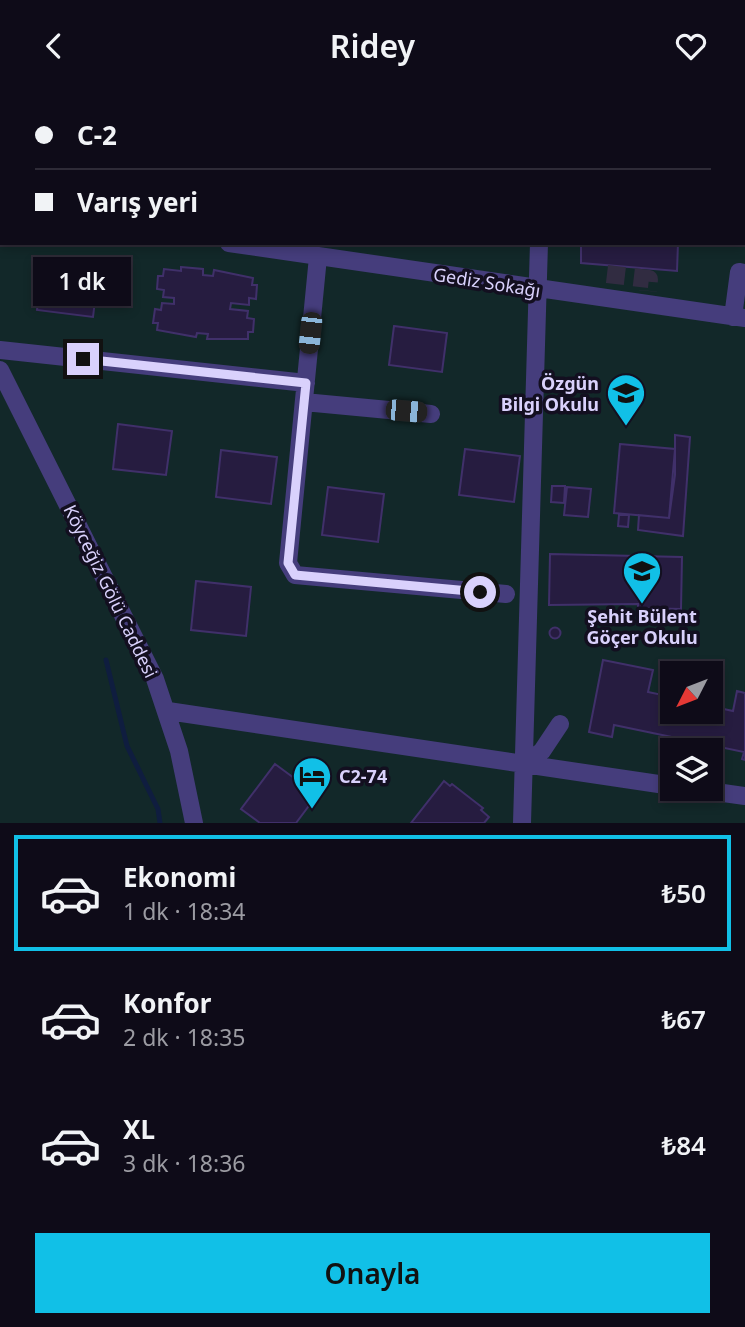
<!DOCTYPE html>
<html lang="tr">
<head>
<meta charset="utf-8">
<style>
	body { margin:0; font-family:"Noto Sans",sans-serif; background:#1c1925; color:#f1f3f6; height:100vh; display:flex; flex-direction:column; font-size:26px; white-space:nowrap }
	* { box-sizing:border-box; margin:0 }
	p { font-size:23px; color:#9b9ba2 }
	.icon { flex:none; width:38px; height:38px; fill:none; stroke:currentColor; stroke-width:2; stroke-linecap:round; stroke-linejoin:round }
	.map { position:relative; height:732px; overflow:hidden }
	.sheet { display:flex; flex-direction:column; background:#0e0b18; flex:1 }
	.sheet>* { flex:none }
	.top-card { position:absolute; left:0px; top:0px; width:746px; height:154px; box-shadow:0 4px 10px #0003,0 0 0 2px #2e2b37; display:grid; align-content:center; height:154px; padding:0 35px; background:#0e0b18 }
	.needle { width:46px; rotate:228deg }
	.controls { position:absolute; left:660px; top:570px; display:grid; gap:14px }
	.controls a { display:grid; place-items:center; width:63px; height:63px; border-radius:0px; background:#0e0b18; box-shadow:0 4px 10px #0003,0 0 0 2px #2e2b37; font-size:35px }
	.end { position:absolute; width:32px; height:32px; margin:-16px; border:9px solid #d9d1fc; background:#111; box-shadow:0 0 0 4px #111 }
	.from { border-radius:50% }
	.bubble { position:absolute; height:49px; border-radius:0px; background:#0e0b18; box-shadow:0 4px 10px #0003,0 0 0 2px #2e2b37; font-size:23px; font-weight:600; line-height:49px; text-align:center }
	.car { position:absolute; width:21px; height:42px; margin:-21px -10px; border-radius:9px; box-shadow:0 0 5px 2px #0007; background:linear-gradient(#222 24%,#8ab4d8 0 40%,#222 0 76%,#8ab4d8 0 86%,#222 0) }
	.top-card b { display:flex; align-items:center; gap:24px; height:66px; font-size:26px }
	.top-card b+b { border-top:2px solid #2e2b37 }
	.top-card i { width:18px; height:18px; background:#f1f3f6 }
	ul { padding:12px 0 0; list-style:none }
	li { display:flex; align-items:center; gap:21px; height:116px; margin:0 14px 10px; padding:0 21px; border:4px solid transparent; border-radius:0px }
	li div { flex:1 }
	li b { display:block; font-size:26px }
	li em { font-style:normal; font-weight:600 }
	li.active { border-color:#11c0e7 }
	li>.icon { width:63px; height:63px; stroke-width:1.5 }
	.cta { display:flex; gap:14px; margin-top:auto; padding:14px 35px }
	.cta a { flex:1; height:80px; border-radius:0px; background:#11c0e7; color:#111; font-size:28px; font-weight:600; line-height:80px; text-align:center }
	header { display:flex; justify-content:space-between; align-items:center; height:91px; padding:0 35px; background:#0e0b18; font-size:32px; font-weight:600 }
	.map>svg:first-child { display:block }
</style>
</head>
<body>
<header><svg class="icon" aria-label="back" viewBox="0 0 24 24"><path d="M15 5l-7 7 7 7"/></svg>Ridey<svg class="icon" aria-label="heart" viewBox="0 0 24 24"><path d="M12 20l-8-8c-3-5 5-10 8-4 3-6 11-1 8 4z"/></svg></header>
<div class="map">
<svg width="745" height="732" viewBox="0 0 745 732">
	<rect width="100%" height="100%" fill="#130f20"/>
	<path fill="#122829" fill-rule="evenodd" d="M0,0h745v732h-745zM2,2h742v150h-742zM672,583h38v38h-38zM672,660h38v38h-38z"/>
	<g fill="none" stroke-linecap="round" stroke-linejoin="round">
		<path stroke="#0f1d3f" stroke-width="5" d="M106,569l21,86 31,63 2,14"/>
	</g>
	<path fill="#261c40" stroke="#40306a" stroke-width="2" d="M276,0h95l-95,2z
		M2,49v45h-2z
		M581,152h97l-1,28 -96,-8z
		M43,170l56,7 -6,49 -56,-7z
		M181,176l22,2v6l10,1 1,-6 39,8 -1,7h5l-1,14 -7,-1v7l-18,-2 -1,6 18,2 -1,7 7,1 -1,13h-5v7h-41l1,-5 -11,-1 -1,4 -39,-7 1,-7h-5l2,-14 6,1 1,-7 12,1v-6l-11,-1 1,-7 -7,-1 1,-13h5l1,-7 17,2z
		M394,235l53,7 -5,39 -53,-7z
		M118,333l54,7 -6,44 -53,-6z
		M675,344l15,2 -7,99 -45,-6 1,-15 30,3 6,-43z
		M620,353l55,5 -6,69 -55,-5z
		M465,358l55,7 -6,46 -55,-7z
		M221,359l56,7 -6,47 -55,-7z
		M552,395h13l-1,17 -13,-1z
		M328,396l56,7 -6,48 -56,-7z
		M567,396l24,2 -3,28 -24,-2z
		M619,424h10l-1,12 -10,-1z
		M550,463l132,3 -1,52 -43,-1v-4l-89,1z
		M196,490l55,6 -5,49 -55,-6z
		M549.5 542a5.5 5.5 0 1 1 11 0a5.5 5.5 0 1 1-11 0Z
		M603,569l50,10 -5,22 24,5v15h38v-6l23,5 4,-20 8,2v67l-3,-1 2,-7 -130,-27 -2,12 -23,-5z
		M275,673l42,31 -21,28h-36l-19,-14z
		M444,690l6,5 2,-2 31,24 -2,2 8,7 -5,6h-73z"/>
	<g fill="none" stroke-linecap="round" stroke-linejoin="round">
		<path stroke="#312c41" stroke-width="18" stroke-dasharray="18 9" stroke-linecap="butt" d="M607,183l42,5 -1,12"/>
		<path stroke="#453d7c" stroke-width="18" d="M223,0v2
			M543,2v-2
			M0,117h2
			M229,152l516,75
			M318,166l-30,306 7,12 211,19
			M733,226l6,-45 6,1
			M0,259l306,33
			M0,279l155,309 24,72 15,72
			M304,311l127,12
			M168,620l504,75
			M524,674l18,-14 18,-27
			M695,698l50,7
			M522,732l17,-580"/>
	</g>
	<g fill="none" stroke-linecap="round" stroke-linejoin="round">
		<path stroke="#d9d1fc" stroke-width="9" d="M83,268l223,24 -18,180 7,12 185,17"/>
	</g>
	<defs>
		<g id="school-pin" transform="scale(2.0125)"><path d="M0 17L-7.5 6A9.5 9.5 0 1 1 7.5 6Z" fill="#11c0e7" stroke="#130f20"/><path d="M0-5L7-2L0 1L-7-2ZM-4 1L0 2.5L4 1V4Q0 6-4 4Z" fill="#111"/></g>
		<g id="hotel-pin" transform="scale(2.0125)"><path d="M0 17L-7.5 6A9.5 9.5 0 1 1 7.5 6Z" fill="#11c0e7" stroke="#130f20"/><path d="M-6-4.5h1.5V1H6V5H4.5V3h-9V5H-6ZM-4 0a1.8 1.8 0 1 1 3.6 0ZM.5 0V-2.5h3Q6-2.5 6 0Z" fill="#111"/></g>
	</defs>
	<g fill-rule="evenodd">
		<use href="#school-pin" x="626" y="302"/>
		<use href="#school-pin" x="642" y="480"/>
		<use href="#hotel-pin" x="312" y="685"/>
	</g>
	<g text-anchor="middle" dominant-baseline="central" stroke-width="7" stroke-linejoin="round" paint-order="stroke">
		<g font-size="18" fill="#d9d1fc" stroke="#130f20">
			<text transform="translate(487 191) rotate(9)">Gediz Sokağı</text>
			<text transform="translate(111 500) rotate(64)">Köyceğiz Gölü Caddesi</text>
		</g>
		<g font-size="18" font-weight="bold" fill="#d9d1fc" stroke="#130f20" text-anchor="end">
			<text x="599" y="292">Özgün<tspan x="599" dy="21">Bilgi Okulu</tspan></text>
			<text x="642" y="525" text-anchor="middle">Şehit Bülent<tspan x="642" dy="21">Göçer Okulu</tspan></text>
			<text x="339" y="685" text-anchor="start">C2-74</text>
		</g>
	</g>
</svg>
<div class="controls">
<a><svg class="needle" viewBox="-14 -14 28 28"><path d="M0-13l5 13h-10z" fill="#e53935"/><path d="M0 13l5-13h-10z" fill="#9b9ba2"/></svg></a>
<a><svg class="icon" aria-label="layers" viewBox="0 0 24 24"><path d="M12 4l9 5-9 5-9-5zM3 14l9 5 9-5"/></svg></a>
</div>
<i class="end from" style="left:480px;top:501px"></i>
<i class="end" style="left:83px;top:268px"></i>
<div class="bubble" style="left:33px;top:166px;width:98px">1 dk</div>
<i class="car" style="left:310px;top:242px;rotate:186deg"></i>
<i class="car" style="left:406px;top:320px;rotate:95deg"></i>
<div class="top-card">
<b><i class="from"></i>C-2</b>
<b><i></i>Varış yeri</b>
</div>
</div>
<section class="sheet">
<ul>
<li class="active"><svg class="icon" aria-label="car" viewBox="0 0 24 24"><path d="M5 17H2v-5l4-1 3-4h7l3 4 3 1v5h-3M9 17h6M6 11h13"/><circle cx="7" cy="17" r="2"/><circle cx="17" cy="17" r="2"/></svg><div><b>Ekonomi</b><p>1 dk · 18:34</p></div><em>₺50</em></li>
<li><svg class="icon" aria-label="car" viewBox="0 0 24 24"><path d="M5 17H2v-5l4-1 3-4h7l3 4 3 1v5h-3M9 17h6M6 11h13"/><circle cx="7" cy="17" r="2"/><circle cx="17" cy="17" r="2"/></svg><div><b>Konfor</b><p>2 dk · 18:35</p></div><em>₺67</em></li>
<li><svg class="icon" aria-label="car" viewBox="0 0 24 24"><path d="M5 17H2v-5l4-1 3-4h7l3 4 3 1v5h-3M9 17h6M6 11h13"/><circle cx="7" cy="17" r="2"/><circle cx="17" cy="17" r="2"/></svg><div><b>XL</b><p>3 dk · 18:36</p></div><em>₺84</em></li>
</ul>
<div class="cta"><a>Onayla</a></div>
</section>
</body>
</html>
